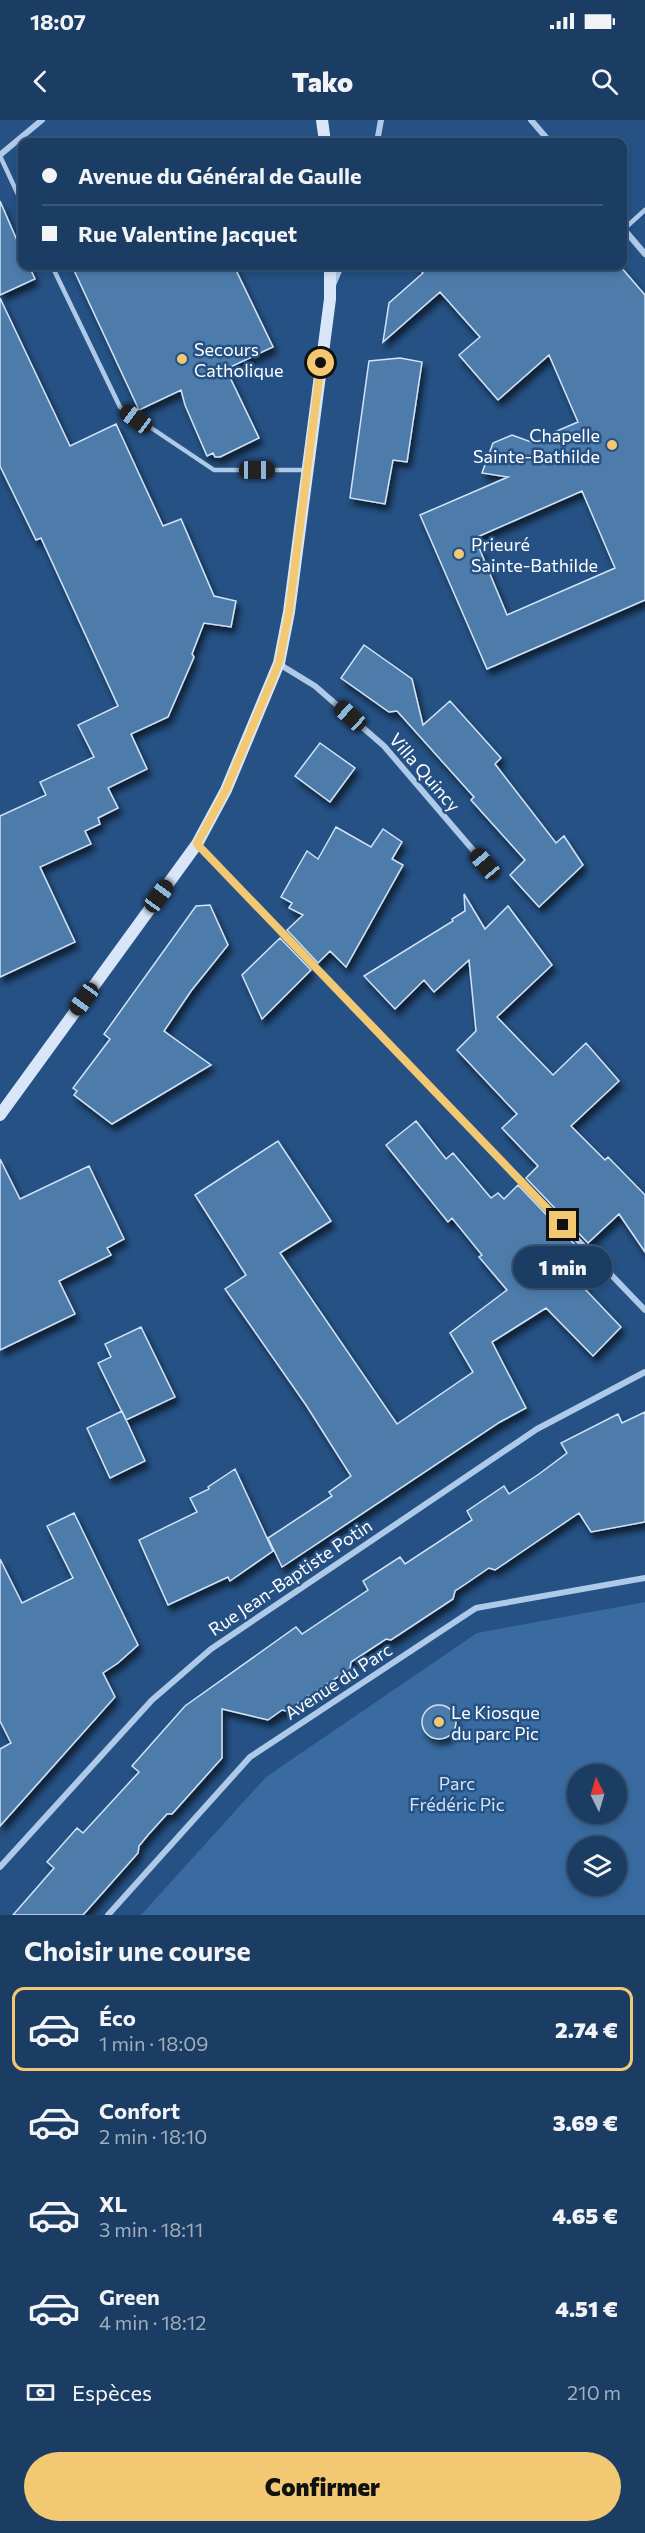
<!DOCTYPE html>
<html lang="fr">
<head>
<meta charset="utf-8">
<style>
	body { margin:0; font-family:Commissioner,sans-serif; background:#254469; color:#f1f3f6; height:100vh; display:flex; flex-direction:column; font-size:22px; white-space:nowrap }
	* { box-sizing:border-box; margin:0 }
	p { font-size:20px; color:#a0aebe }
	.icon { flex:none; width:33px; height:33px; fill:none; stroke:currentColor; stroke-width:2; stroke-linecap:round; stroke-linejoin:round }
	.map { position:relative; height:1795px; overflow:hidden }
	.side { display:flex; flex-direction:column; background:#1c3d63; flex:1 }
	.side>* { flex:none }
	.hud { position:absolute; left:18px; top:18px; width:609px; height:132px; border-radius:12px; box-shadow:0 3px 9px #0003,0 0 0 2px #3a5678; display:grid; align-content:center; height:132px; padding:0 24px; background:#1c3d63 }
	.needle { width:39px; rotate:355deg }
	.controls { position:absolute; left:567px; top:1644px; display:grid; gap:12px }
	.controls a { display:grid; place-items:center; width:60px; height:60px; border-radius:50%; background:#1c3d63; box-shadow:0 3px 9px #0003,0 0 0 2px #3a5678; font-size:30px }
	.end { position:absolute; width:27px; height:27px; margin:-14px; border:8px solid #f2c872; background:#111; box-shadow:0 0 0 3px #111 }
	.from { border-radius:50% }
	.bubble { position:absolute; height:42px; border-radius:21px; background:#1c3d63; box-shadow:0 3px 9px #0003,0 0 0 2px #3a5678; font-size:20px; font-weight:800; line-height:42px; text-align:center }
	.car { position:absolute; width:18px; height:36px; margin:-18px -9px; border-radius:8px; box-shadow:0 0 4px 2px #0007; background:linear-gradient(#222 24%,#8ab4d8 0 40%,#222 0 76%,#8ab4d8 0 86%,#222 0) }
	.hud b { display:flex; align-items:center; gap:21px; height:57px; font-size:22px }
	.hud b+b { border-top:2px solid #3a5678 }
	.hud i { width:15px; height:15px; background:#f1f3f6 }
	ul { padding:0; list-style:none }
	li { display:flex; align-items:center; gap:18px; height:84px; margin:0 12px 9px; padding:0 12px; border:3px solid transparent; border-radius:12px }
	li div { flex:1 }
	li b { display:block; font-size:22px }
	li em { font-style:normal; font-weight:800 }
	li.on { border-color:#f2c872 }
	li>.icon { width:54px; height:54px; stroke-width:1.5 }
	h2 { padding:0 24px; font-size:27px; line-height:72px }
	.pay { display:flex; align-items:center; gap:15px; height:66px; padding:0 24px; font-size:22px }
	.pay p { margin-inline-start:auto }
	.primary-button { display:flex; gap:12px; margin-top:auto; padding:12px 24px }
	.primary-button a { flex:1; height:69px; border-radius:36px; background:#f2c872; color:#111; font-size:24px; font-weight:800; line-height:69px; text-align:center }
	.status { display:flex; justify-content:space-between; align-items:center; height:42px; padding:0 30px; background:#1c3d63; direction:ltr }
	.status svg { height:16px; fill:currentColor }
	header { display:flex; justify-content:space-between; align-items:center; height:78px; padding:0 24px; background:#1c3d63; font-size:27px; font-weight:800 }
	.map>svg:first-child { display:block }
</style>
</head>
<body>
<div class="status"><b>18:07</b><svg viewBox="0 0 49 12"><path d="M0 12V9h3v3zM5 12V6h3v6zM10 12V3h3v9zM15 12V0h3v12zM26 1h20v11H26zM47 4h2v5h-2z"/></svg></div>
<header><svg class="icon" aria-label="back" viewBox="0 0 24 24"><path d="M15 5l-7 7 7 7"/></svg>Tako<svg class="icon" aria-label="search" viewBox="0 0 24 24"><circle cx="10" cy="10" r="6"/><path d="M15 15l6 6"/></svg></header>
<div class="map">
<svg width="645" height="1795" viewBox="0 0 645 1795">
	<defs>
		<filter id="shadow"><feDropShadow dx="3.5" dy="6" stdDeviation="3" flood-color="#0009"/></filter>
	</defs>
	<rect width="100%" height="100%" fill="#255184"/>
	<path fill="#396ba0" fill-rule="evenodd" d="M645,1482v313h-504l125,-138 211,-144zM578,1654h38v40h-38zM578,1726h38v40h-38z"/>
	<path fill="#4d7bab" stroke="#d1e3f6" stroke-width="1.5" fill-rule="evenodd" filter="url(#shadow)" d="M0,81l22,51v14h7l6,13 -35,16z
		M72,146h162l39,81 -47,22 33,69 -39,19h-5l-2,-4 -6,3 -22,-51 -4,-15 -42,20z
		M416,146h204l25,29v305l-158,69 -67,-154 88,-38 -26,-4 11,-30 19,-8 19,7 47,-20 -29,-67 -51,45 -39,-45 21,-18 -40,-45 -57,50 6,-39 34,-30zM582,371l33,77 -108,47 -32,-77z
		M0,178l70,148 46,-22 47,102 18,-7 33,77 22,5 -5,26 -27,-4 -12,31 2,3 -26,60 -37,17 16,35 -39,19 10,20 -20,10 2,6 -15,7 6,13 -51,23 35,75 -75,35v-161l46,-21 -6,-13 54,-25 -16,-32 40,-19 -77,-168 -5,2 -36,-74z
		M400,238l22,4 -15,100 -14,-2 -8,44 -35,-6 19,-137z
		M364,525l48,34 11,46 27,-24 51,57 -6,6 61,79 8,-7 19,29 -44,42 -29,-32 15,-15 -54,-60 3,-3 -77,-86 -8,1 -48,-34z
		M320,623l35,25 -25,34 -35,-26z
		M336,707l35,20 12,-18 19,13 -10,17 11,6 -57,102 -16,-16 -12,12 -31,-33 16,-15 -14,-7 3,-5 -11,-6 26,-46 11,8z
		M464,774l21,35 23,-23 44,59 -55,52 56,58 33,-32 33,38 -48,45 34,34 3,-3 37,38v57l-26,-38 -31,29 -62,-65 12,-12 -36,-38 15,-14 -60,-64 19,-19 -7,-71 -35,32 -10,-12 -29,29 -31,-33 89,-55 -1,-2 13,-8z
		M210,785l18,40 -37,46 -27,40 47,34 -99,59 -38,-29 3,-4 -4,-3 37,-49 -6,-5 92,-128z
		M280,818l31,32 -49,49 -20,-44z
		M416,1001l30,38 7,-6 38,45 7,-5 6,6 14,-14 62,65 -14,13 20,21 -4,2 39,41 -28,29 -47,-48 -54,34 34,66 -26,14 -218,145 -14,-29 64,-42 -3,-4 22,-16 -45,-71 -81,-116 21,-14 -51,-80 83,-54 53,80 -51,32 117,171 76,-52 -23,-39 57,-43 -28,-33 3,-2 -30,-37 -4,4 -62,-77z
		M0,1039l20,40 69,-33 35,73 -17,9 4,7 -52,26 16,33 -75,36z
		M141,1207l34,70 -49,23 -28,-57 13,-6 -6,-13z
		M122,1291l23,50 -35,17 -23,-50z
		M645,1292v110l-54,10 -12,-19 -84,57 -6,-2 -22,15 -12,8 -2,8 -62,41 -5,-1 -35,23 -1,7 -64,42 -4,-1 -14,10 -46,-11v49l-50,56h-5l-19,21 -9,11 -1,7 -55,62h-70l41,-47 -7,-6 30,-34 6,5 56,-61 -7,-6 53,-60 111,-79 6,7 66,-44 -5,-9 37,-24 5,7 67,-44 -5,-9 37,-25 5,8 30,-20 28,-21 -6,-10 57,-29 4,9z
		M235,1349l38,82 -43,30 -2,-4 -60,28 -29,-65 58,-28 -7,-14 19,-9 -1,-2z
		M74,1393l64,132 -20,18 -15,10 12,24 -115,129v-77l11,-6 -11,-22v-162l22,44 51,-25 -26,-52z
		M422 1602a17 17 0 1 1 34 0a17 17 0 1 1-34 0Z"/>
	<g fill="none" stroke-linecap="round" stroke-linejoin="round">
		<path stroke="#aecae8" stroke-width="4.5" d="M0,36l22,47
			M624,109l21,-19
			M52,146l68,141 94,63h93"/>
		<path stroke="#aecae8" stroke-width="6" d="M531,0l19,22
			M377,22l4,-22
			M0,35l42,-35
			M622,107l23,27
			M333,165l8,-19
			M279,544l36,22 69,60 101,118
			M197,724l448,466
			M0,1747l152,-167 59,-51 326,-220 108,-57
			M108,1795l142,-158 226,-149 169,-30"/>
		<path stroke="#d8e6f7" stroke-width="12" d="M322,0l3,22
			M0,995l197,-271 29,-54 53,-127 10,-51 41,-313v-33"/>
	</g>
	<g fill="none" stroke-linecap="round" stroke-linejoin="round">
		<path stroke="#f2c872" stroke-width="8" d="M321,243l-32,249 -10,51 -53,127 -29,54 366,381"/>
	</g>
	<g fill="#f2c872" stroke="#255184" stroke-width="2">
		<circle cx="182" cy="239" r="6"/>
		<circle cx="612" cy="325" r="6"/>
		<circle cx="459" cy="434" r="6"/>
		<circle cx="439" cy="1602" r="6"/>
	</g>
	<g text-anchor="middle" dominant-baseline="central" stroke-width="5" stroke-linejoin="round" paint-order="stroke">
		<g font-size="18" fill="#fff" stroke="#255184" text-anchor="start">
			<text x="194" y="229">Secours<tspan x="194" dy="21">Catholique</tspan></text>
			<text x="600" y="315" text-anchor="end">Chapelle<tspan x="600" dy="21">Sainte-Bathilde</tspan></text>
			<text x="471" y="424">Prieuré<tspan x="471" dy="21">Sainte-Bathilde</tspan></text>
			<text x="451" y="1592">Le Kiosque<tspan x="451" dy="21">du parc Pic</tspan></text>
		</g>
		<g font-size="18" fill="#fff" stroke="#255184">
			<text transform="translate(425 652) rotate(49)">Villa Quincy</text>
			<text transform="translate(290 1457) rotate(-34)">Rue Jean-Baptiste Potin</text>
			<text transform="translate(338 1561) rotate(-33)">Avenue du Parc</text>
		</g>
		<g font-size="18" fill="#d1e3f6" stroke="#255184">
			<text x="457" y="1663">Parc<tspan x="457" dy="21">Frédéric Pic</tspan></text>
		</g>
	</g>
</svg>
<div class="controls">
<a><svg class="needle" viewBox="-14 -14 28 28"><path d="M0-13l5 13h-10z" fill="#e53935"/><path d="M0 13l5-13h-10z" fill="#a0aebe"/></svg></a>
<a><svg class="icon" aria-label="layers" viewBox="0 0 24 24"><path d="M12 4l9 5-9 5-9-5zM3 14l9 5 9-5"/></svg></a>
</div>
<i class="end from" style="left:321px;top:243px"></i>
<i class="end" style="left:563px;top:1105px"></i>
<div class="bubble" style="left:513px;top:1126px;width:99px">1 min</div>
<i class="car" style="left:136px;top:299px;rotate:307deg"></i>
<i class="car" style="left:257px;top:350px;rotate:90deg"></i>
<i class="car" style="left:350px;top:596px;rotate:312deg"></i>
<i class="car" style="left:485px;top:744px;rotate:320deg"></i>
<i class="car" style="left:159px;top:776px;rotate:36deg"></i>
<i class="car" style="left:84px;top:879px;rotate:216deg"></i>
<div class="hud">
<b><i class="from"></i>Avenue du Général de Gaulle</b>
<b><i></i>Rue Valentine Jacquet</b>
</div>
</div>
<section class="side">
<h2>Choisir une course</h2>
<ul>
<li class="on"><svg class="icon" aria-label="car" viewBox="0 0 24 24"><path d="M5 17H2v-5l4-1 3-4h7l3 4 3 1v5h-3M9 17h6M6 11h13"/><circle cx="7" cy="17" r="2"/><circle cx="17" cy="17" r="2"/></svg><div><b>Éco</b><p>1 min · 18:09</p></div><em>2.74 €</em></li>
<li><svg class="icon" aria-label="car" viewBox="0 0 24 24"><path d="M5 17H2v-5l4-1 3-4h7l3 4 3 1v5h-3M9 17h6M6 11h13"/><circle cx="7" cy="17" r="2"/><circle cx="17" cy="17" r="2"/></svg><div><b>Confort</b><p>2 min · 18:10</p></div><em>3.69 €</em></li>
<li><svg class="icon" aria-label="car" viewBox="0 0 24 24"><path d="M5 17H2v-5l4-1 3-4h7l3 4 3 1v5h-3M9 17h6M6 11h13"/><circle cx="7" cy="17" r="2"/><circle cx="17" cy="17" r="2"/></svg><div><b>XL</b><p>3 min · 18:11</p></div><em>4.65 €</em></li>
<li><svg class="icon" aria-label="car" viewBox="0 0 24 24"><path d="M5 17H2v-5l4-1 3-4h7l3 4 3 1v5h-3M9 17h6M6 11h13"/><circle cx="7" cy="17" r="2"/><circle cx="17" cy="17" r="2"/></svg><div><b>Green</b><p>4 min · 18:12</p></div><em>4.51 €</em></li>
</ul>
<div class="pay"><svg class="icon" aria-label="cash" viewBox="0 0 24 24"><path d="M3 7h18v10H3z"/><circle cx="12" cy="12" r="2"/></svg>Espèces<p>210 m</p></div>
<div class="primary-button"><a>Confirmer</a></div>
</section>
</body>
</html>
